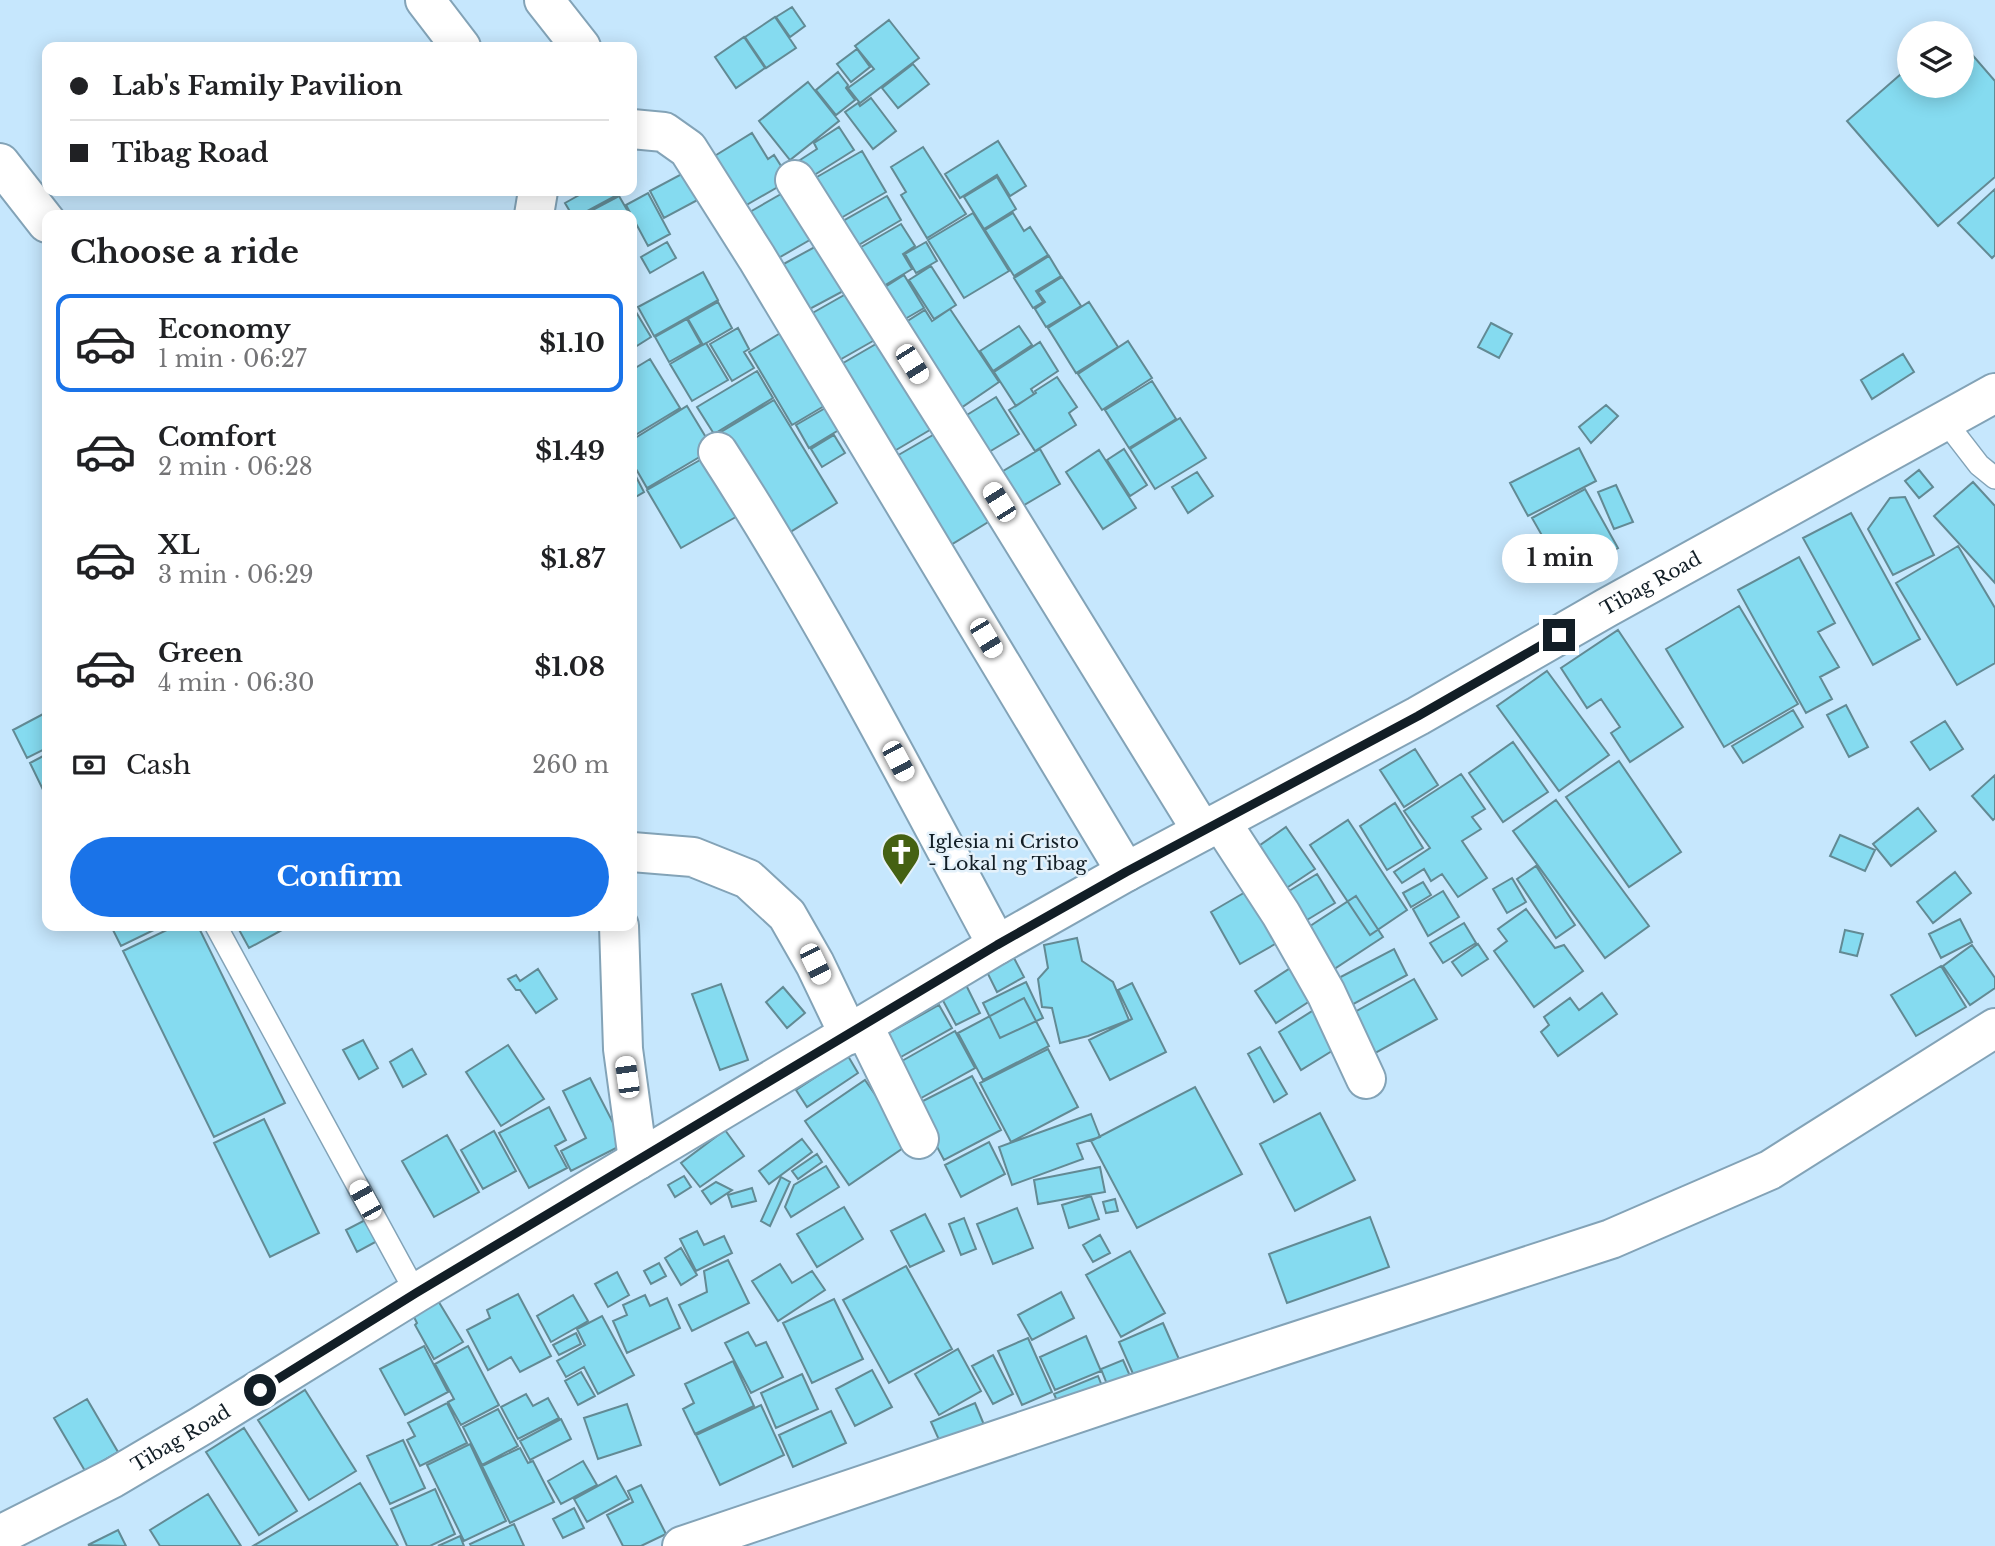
<!DOCTYPE html>
<html lang="en">
<head>
<meta charset="utf-8">
<style>
	body { margin:0; font-family:"Libre Baskerville",serif; background:#f2f2f2; color:#202124; height:100vh; display:flex; flex-direction:column; font-size:26px; white-space:nowrap }
	* { box-sizing:border-box; margin:0 }
	p { font-size:23px; color:#757577 }
	.icon { flex:none; width:38px; height:38px; fill:none; stroke:currentColor; stroke-width:2; stroke-linecap:round; stroke-linejoin:round }
	.map { position:relative; flex:1; overflow:hidden }
	.drawer { position:absolute; left:42px; top:210px; width:595px; height:721px; display:flex; flex-direction:column; background:#fff; border-radius:14px; box-shadow:0 4px 18px #0003 }
	.drawer>* { flex:none }
	.hud { position:absolute; left:42px; top:42px; width:595px; height:154px; border-radius:14px; box-shadow:0 4px 18px #0003; display:grid; align-content:center; height:154px; padding:0 28px; background:#fff }
	.tools { position:absolute; left:1897px; top:21px; display:grid; gap:14px }
	.tools a { display:grid; place-items:center; width:77px; height:77px; border-radius:50%; background:#fff; box-shadow:0 4px 18px #0003; font-size:35px }
	.end { position:absolute; width:32px; height:32px; margin:-16px; border:9px solid #121e26; background:#fff; box-shadow:0 0 0 4px #fff }
	.from { border-radius:50% }
	.bubble { position:absolute; height:49px; border-radius:24px; background:#fff; box-shadow:0 4px 18px #0003; font-size:23px; font-weight:800; line-height:49px; text-align:center }
	.car { position:absolute; width:21px; height:42px; margin:-21px -10px; border-radius:9px; box-shadow:0 0 5px 2px #0007; background:linear-gradient(#fff 24%,#345 0 40%,#fff 0 76%,#345 0 86%,#fff 0) }
	.hud b { display:flex; align-items:center; gap:24px; height:66px; font-size:26px }
	.hud b+b { border-top:2px solid #e0e0e0 }
	.hud i { width:18px; height:18px; background:#202124 }
	ul { padding:0; list-style:none }
	li { display:flex; align-items:center; gap:21px; height:98px; margin:0 14px 10px; padding:0 14px; border:4px solid transparent; border-radius:14px }
	li div { flex:1 }
	li b { display:block; font-size:26px }
	li em { font-style:normal; font-weight:800 }
	li.selected { border-color:#1a73e8 }
	li>.icon { width:63px; height:63px; stroke-width:1.5 }
	h2 { padding:0 28px; font-size:32px; line-height:84px }
	.pay { display:flex; align-items:center; gap:18px; height:77px; padding:0 28px; font-size:26px }
	.pay p { margin-inline-start:auto }
	.action { display:flex; gap:14px; margin-top:auto; padding:14px 28px }
	.action a { flex:1; height:80px; border-radius:42px; background:#1a73e8; color:#fff; font-size:28px; font-weight:800; line-height:80px; text-align:center }
	.map>svg:first-child { display:block }
</style>
</head>
<body>
<div class="map">
<svg width="1995" height="1546" viewBox="0 0 1995 1546">
	<rect width="100%" height="100%" fill="#c6e7fd"/>
	<path fill="#85dbf0" stroke="#628a94" stroke-width="2" d="M792,7l13,19 -15,11 -14,-20z
		M775,17l21,31 -30,20 -21,-31z
		M889,20l30,38 -59,45 -12,-15 26,-19 -19,-23z
		M744,37l21,31 -29,20 -21,-31z
		M1962,43l33,38v96l-57,49 -91,-105 62,-54v19h53z
		M857,49l13,18 -19,15 -14,-18z
		M913,64l16,20 -31,24 -16,-20z
		M838,72l10,13 -2,3 9,12 -19,15 -20,-25z
		M808,82l31,39 -49,39 -31,-39z
		M871,98l25,33 -23,18 -28,-37 13,-9 2,3z
		M839,127l15,23 -46,29 -11,-17 20,-13 -3,-6z
		M752,133l16,26 6,-4 16,25 -47,27 -30,-50z
		M998,141l28,45 -16,10 -13,-21 -37,23 -15,-24z
		M923,147l43,67 -39,24 -26,-43 5,-3 -15,-25z
		M862,151l24,41 -52,30 -24,-41z
		M691,169l14,27 -41,22 -14,-27z
		M997,177l19,32 -32,20 -20,-32z
		M1995,189v66l-3,3 -34,-35z
		M788,190l27,47 -40,23 -27,-47z
		M579,191h38l2,3 -39,21h-8l-7,-12 16,-9z
		M648,193l22,41 -22,12 -22,-41z
		M619,196l11,19h-47z
		M887,196l14,24 -51,30 -14,-25z
		M973,213l36,58 -45,27 -36,-58z
		M1013,213l11,18 6,-4 18,28 -34,21 -29,-46z
		M901,224l14,22 -12,8 9,15 -40,24 -23,-39z
		M667,242l9,16 -26,15 -9,-16z
		M926,242l11,19 -21,12 -11,-19z
		M822,243l25,46 -41,22 -26,-45z
		M1049,256l12,20 -25,15 7,11 -10,6 -19,-30z
		M931,266l25,39 -22,14 -25,-39z
		M703,272l15,28 -64,36 -16,-29z
		M904,275l20,33 -31,18 -19,-32z
		M1062,277l19,29 -35,21 -11,-18 10,-7 -7,-10z
		M853,290l27,47 -44,25 -27,-47z
		M718,302l14,26 -29,17 -15,-26z
		M1089,302l29,45 -42,26 -28,-45z
		M950,309l49,73 -44,30 -57,-85 27,-17 7,11z
		M636,312l15,25 -19,12v-34z
		M687,319l14,25 -32,18 -14,-25z
		M1491,323l21,11 -13,24 -21,-11z
		M792,326l44,73 -44,26 -43,-73z
		M1019,326l13,19 -39,26 -13,-20z
		M738,328l11,21 -5,3 10,16 -22,13 -22,-37z
		M888,337l52,87 -49,29 -53,-87z
		M1128,341l24,37 -50,32 -24,-36z
		M1040,342l18,29 -27,18 3,5 -18,12 -22,-34z
		M706,343l22,37 -36,21 -22,-37z
		M1903,354l11,18 -42,27 -11,-19z
		M650,359l30,49 -48,29v-67z
		M757,371l16,27 -59,36 -17,-27z
		M1057,377l20,30 -8,6 7,12 -41,26 -26,-41 27,-17 -1,-2z
		M1152,381l24,38 -47,29 -24,-38z
		M996,397l23,37 -35,21 -22,-37z
		M774,400l63,103 -58,36 -63,-104z
		M834,403l13,22 -38,23 -13,-23z
		M1606,405l12,11 -27,27 -12,-16z
		M687,406l26,43 -66,39 -15,-26v-22z
		M1180,418l26,40 -51,31 -25,-40z
		M945,428l53,88 -49,30 -54,-89z
		M834,435l11,18 -23,14 -11,-18z
		M1579,448l17,33 -68,35 -18,-33z
		M1040,449l20,35 -46,27 -21,-34z
		M1124,449l23,36 -17,11 -23,-36z
		M1099,450l37,58 -33,21 -37,-57z
		M716,451l34,58 -69,39 -34,-58z
		M632,469l12,23 -12,7z
		M1919,470l14,17 -14,11 -14,-17z
		M1197,472l16,24 -25,17 -16,-26z
		M1973,482l22,24v77l-61,-67z
		M1616,485l17,37 -19,7 -16,-37z
		M1585,489l33,59 -53,28 -33,-58z
		M1905,497l29,58 -41,20 -25,-46 22,-31z
		M1851,513l69,126 -47,26 -70,-127z
		M1958,546l37,62v55l-38,22 -61,-102z
		M1799,557l36,66 -17,9 21,35 -19,10 12,22 -26,14 -68,-123z
		M1739,606l59,98 -74,43 -58,-98z
		M1618,630l65,97 -53,35 -19,-29 9,-6 -19,-28 -14,9 -26,-40z
		M1547,671l62,84 -50,36 -62,-85z
		M1846,705l22,42 -19,10 -22,-42z
		M1793,710l10,17 -60,36 -11,-17z
		M47,712v36l-20,10 -14,-28z
		M1945,721l18,28 -33,21 -19,-28z
		M1513,742l35,50 -45,30 -34,-49z
		M1415,749l23,36 -34,22 -24,-37z
		M47,754v44l-17,-35z
		M1619,761l62,91 -52,35 -63,-90z
		M1461,774l24,35 -13,8 9,12 -19,12 25,37 -29,19 -16,-23 -11,7 -7,-12 -22,14 -8,-11 36,-24 -26,-37z
		M1995,775v43l-2,2 -21,-24z
		M1556,800l93,126 -44,32 -92,-127z
		M1395,803l28,45 -36,22 -27,-44z
		M1918,808l18,23 -45,35 -18,-22z
		M1348,820l59,90 -37,25 -60,-90z
		M1286,827l29,42 -36,24 -29,-41z
		M1840,835l35,15 -10,21 -35,-15z
		M1536,866l39,59 -19,13 -39,-59z
		M1955,872l16,21 -38,30 -16,-21z
		M1317,874l18,29 -33,20 -18,-29z
		M1512,878l14,24 -19,11 -14,-24z
		M1423,882l8,13 -20,12 -8,-14z
		M1254,887l30,52 -44,25 -29,-52z
		M1443,891l16,26 -31,19 -15,-27z
		M1356,896l27,41 -58,38 -27,-41z
		M1526,909l29,39 9,-3 19,26 -49,36 -40,-56 13,-10 -9,-12z
		M1960,919l12,23 -31,16 -12,-24z
		M1464,923l12,20 -33,20 -13,-20z
		M111,926h51l-41,20z
		M175,926h23l87,177 -71,34 -91,-186z
		M237,926h43l2,4 -33,18z
		M1845,930l18,4 -6,22 -17,-4z
		M1077,938l5,23 31,21 16,38 -41,16 -28,7 -8,-35 -10,-1 -4,-28 10,-11 -4,-23z
		M1478,944l10,15 -26,17 -10,-14z
		M1972,945l23,33v10l-25,17 -27,-39z
		M1394,949l13,26 -59,32 -15,-26z
		M1014,958l10,19 -27,15 -10,-20z
		M1941,966l25,41 -50,29 -25,-41z
		M1292,967l21,32 -37,24 -21,-32z
		M538,969l19,30 -21,14 -16,-23h-4l-8,-11 8,-4 4,6z
		M1414,979l23,40 -69,38 -22,-40z
		M1026,982l17,36 -43,20 -17,-35z
		M965,983l15,30 -24,12 -16,-30z
		M1132,983l34,69 -56,28 -21,-40 43,-21 -14,-29z
		M721,984l27,76 -28,10 -28,-76z
		M783,987l22,26 -18,15 -21,-26z
		M1602,993l15,21 -59,42 -17,-24 8,-7 -5,-8 26,-19 9,12z
		M1024,998l25,48 -66,34 -25,-47z
		M939,1005l13,23 -60,34 -14,-23z
		M1317,1008l23,38 -39,24 -22,-38z
		M955,1031l20,37 -61,34 -21,-36z
		M363,1040l15,28 -19,11 -16,-29z
		M508,1045l36,54 -43,27 -35,-54z
		M1260,1047l27,47 -13,8 -26,-48z
		M412,1049l14,25 -23,13 -13,-25z
		M1048,1049l30,58 -67,35 -31,-59z
		M848,1056l10,17 -51,34 -11,-17z
		M972,1076l29,54 -57,30 -29,-55z
		M590,1078l34,66 -53,27 -10,-20 25,-13 -23,-47z
		M865,1080l44,64 -60,41 -44,-64z
		M1195,1087l47,87 -105,54 -46,-87z
		M549,1107l17,33 -11,6 12,22 -38,20 -30,-55z
		M1320,1113l35,67 -60,31 -35,-67z
		M1091,1114l9,23 -23,7 6,15 -71,26 -13,-38z
		M264,1119l55,114 -49,24 -56,-114z
		M725,1130l19,26 -44,31 -19,-24z
		M494,1131l22,40 -33,18 -22,-39z
		M447,1135l32,57 -45,25 -32,-56z
		M802,1139l10,13 -43,32 -10,-13z
		M989,1142l16,32 -44,23 -16,-32z
		M817,1154l5,8 -24,17 -6,-8z
		M826,1166l13,21 -48,30 -6,-10 9,-22z
		M1100,1167l5,25 -67,12 -4,-24z
		M684,1176l7,11 -16,10 -7,-12z
		M781,1177l9,5 -20,44 -9,-5z
		M716,1182l16,8 -21,14 -9,-13z
		M752,1188l4,13 -24,6 -4,-12z
		M1091,1196l8,23 -30,9 -7,-23z
		M1115,1199l3,12 -12,2 -3,-11z
		M844,1207l19,32 -46,28 -20,-33z
		M1017,1208l16,40 -40,16 -16,-40z
		M925,1214l19,37 -34,16 -19,-36z
		M1370,1217l19,50 -102,36 -18,-49z
		M964,1218l12,31 -15,6 -12,-31z
		M367,1219l12,21 -22,12 -11,-22z
		M697,1231l7,14 20,-9 8,17 -36,18 -16,-32z
		M1100,1235l10,18 -17,9 -10,-17z
		M681,1248l16,27 -16,10 -16,-27z
		M1130,1251l35,62 -44,24 -35,-62z
		M728,1260l21,43 -57,28 -13,-26 28,-13 -3,-21z
		M659,1263l7,13 -15,8 -7,-13z
		M780,1264l12,19 20,-12 13,19 -47,31 -26,-40z
		M906,1266l46,83 -63,34 -46,-83z
		M617,1272l12,23 -21,12 -13,-23z
		M1061,1292l13,26 -42,22 -14,-25z
		M518,1294l33,62 -31,16 -9,-15 -23,13 -21,-40 23,-12 -3,-8z
		M573,1295l15,26 -37,21 -14,-26z
		M645,1295l5,11 17,-8 13,30 -53,25 -14,-32 14,-6 -4,-10z
		M437,1299l26,43 -29,17 -19,-34 2,-2 -5,-10z
		M834,1299l29,60 -51,24 -29,-60z
		M602,1316l32,59 -36,19 -14,-27 -18,10 -9,-16 28,-16 -8,-16z
		M1163,1323l19,43 -44,19 -19,-43z
		M748,1332l8,14 10,-4 17,35 -32,16 -26,-50z
		M576,1333l5,11 -22,11 -6,-10z
		M1086,1336l15,35 -46,19 -15,-33z
		M1028,1338l24,54 -30,13 -24,-54z
		M424,1346l24,46 -43,23 -25,-46z
		M468,1346l31,59 -38,20 -13,-23 6,-3 -19,-35z
		M958,1349l23,42 -42,24 -24,-41z
		M993,1355l20,39 -20,10 -21,-38z
		M1123,1360l11,25 -23,9 -10,-25z
		M733,1361l21,45 -59,28 -12,-25 11,-6 -9,-19z
		M872,1370l20,37 -37,19 -19,-37z
		M581,1372l14,24 -17,9 -13,-24z
		M802,1374l16,35 -42,19 -15,-35z
		M1098,1376l10,25 -43,18 -11,-25z
		M305,1390l51,81 -47,29 -51,-80z
		M526,1394l7,12 15,-8 11,20 -41,21 -17,-32z
		M87,1399l31,53 -33,19 -31,-53z
		M447,1403l20,40 -47,23 -13,-26 8,-4 -7,-13z
		M975,1403l12,29 -43,19 -13,-29z
		M627,1404l14,41 -43,14 -14,-41z
		M761,1405l23,50 -64,30 -24,-50z
		M498,1409l20,37 -36,19 -19,-38z
		M831,1411l15,32 -53,24 -14,-32z
		M561,1419l10,20 -41,21 -10,-19z
		M244,1428l53,83 -38,24 -53,-83z
		M403,1440l22,48 -35,16 -23,-48z
		M470,1444l36,77 -42,20 -37,-76z
		M520,1448l8,15 5,-2 21,41 -44,21 -28,-57z
		M583,1461l14,24 -36,19 -13,-23z
		M616,1476l13,23 -42,23 -13,-23z
		M360,1483l38,63h-145z
		M641,1485l25,49 -25,12h-18l-16,-31 26,-13 -5,-11z
		M435,1489l20,45 -25,12h-23l-16,-37z
		M208,1494l33,52h-81l-10,-16z
		M574,1508l10,20 -21,10 -10,-19z
		M514,1524l10,22h-53l-1,-2z
		M118,1530l8,16 -38,-1z
		M460,1536l4,10h-26z"/>
	<g fill="none" stroke-linecap="round" stroke-linejoin="round">
		<g stroke="#83a3b7" stroke-width="24">
			<path id="service" d="M1945,421l34,44 16,13
				M216,926l200,367"/>
		</g>
		<g stroke="#83a3b7" stroke-width="42">
			<path id="minor" d="M425,0l36,47
				M544,0l37,47
				M632,129l32,3 24,17 69,109 369,614
				M0,163l47,60
				M795,180l204,322 203,329
				M534,215l4,-24
				M718,452c103,159 190,327 279,493
				M1221,822l60,92 45,79 40,86
				M632,852l61,5 55,22 39,36 28,49 34,71
				M619,926l4,123 15,111
				M863,1025l56,114
				M682,1546l443,-149 486,-158 159,-69 225,-142"/>
		</g>
		<g stroke="#83a3b7" stroke-width="42">
			<g id="tertiary">
				<path id="s1" d="M0,1535l113,-57 88,-52 215,-133 581,-348 129,-73 292,-156 188,-108 389,-215"/>
			</g>
		</g>
		<use href="#service" stroke="#fff" stroke-width="21"/>
		<use href="#minor" stroke="#fff" stroke-width="38"/>
		<use href="#tertiary" stroke="#fff" stroke-width="38"/>
	</g>
	<g fill="none" stroke-linecap="round" stroke-linejoin="round">
		<path stroke="#121e26" stroke-width="9" d="M260,1390l156,-97 581,-348 129,-73 292,-156 141,-81"/>
	</g>
	<defs>
		<g id="church-pin" transform="scale(2.0125)"><path d="M0 17L-7.5 6A9.5 9.5 0 1 1 7.5 6Z" fill="#456112" stroke="#e4f1fa"/><path d="M-1.2-6h2.4v3.5h3.3v2.4h-3.3V6h-2.4V-.1h-3.3v-2.4h3.3Z" fill="#fff"/></g>
	</defs>
	<g fill-rule="evenodd">
		<use href="#church-pin" x="901" y="852"/>
	</g>
	<g text-anchor="middle" dominant-baseline="central" stroke-width="5" stroke-linejoin="round" paint-order="stroke">
		<g font-size="19" fill="#121e26" stroke="#e4f1fa">
			<text stroke="none"><textPath href="#s1" startOffset="1906">Tibag Road</textPath></text>
			<text stroke="none"><textPath href="#s1" startOffset="205">Tibag Road</textPath></text>
		</g>
		<g font-size="19" fill="#121e26" stroke="#e4f1fa" text-anchor="start">
			<text x="928" y="841">Iglesia ni Cristo<tspan x="928" dy="22">- Lokal ng Tibag</tspan></text>
		</g>
	</g>
</svg>
<div class="tools">
<a><svg class="icon" aria-label="layers" viewBox="0 0 24 24"><path d="M12 4l9 5-9 5-9-5zM3 14l9 5 9-5"/></svg></a>
</div>
<i class="end from" style="left:260px;top:1390px"></i>
<i class="end" style="left:1559px;top:635px"></i>
<div class="bubble" style="left:1502px;top:534px;width:116px">1 min</div>
<i class="car" style="left:912px;top:364px;rotate:148deg"></i>
<i class="car" style="left:999px;top:502px;rotate:328deg"></i>
<i class="car" style="left:986px;top:638px;rotate:149deg"></i>
<i class="car" style="left:898px;top:761px;rotate:152deg"></i>
<i class="car" style="left:815px;top:964px;rotate:154deg"></i>
<i class="car" style="left:627px;top:1077px;rotate:352deg"></i>
<i class="car" style="left:365px;top:1200px;rotate:331deg"></i>
<div class="hud">
<b><i class="from"></i>Lab's Family Pavilion</b>
<b><i></i>Tibag Road</b>
</div>
<section class="drawer">
<h2>Choose a ride</h2>
<ul>
<li class="selected"><svg class="icon" aria-label="car" viewBox="0 0 24 24"><path d="M5 17H2v-5l4-1 3-4h7l3 4 3 1v5h-3M9 17h6M6 11h13"/><circle cx="7" cy="17" r="2"/><circle cx="17" cy="17" r="2"/></svg><div><b>Economy</b><p>1 min · 06:27</p></div><em>$1.10</em></li>
<li><svg class="icon" aria-label="car" viewBox="0 0 24 24"><path d="M5 17H2v-5l4-1 3-4h7l3 4 3 1v5h-3M9 17h6M6 11h13"/><circle cx="7" cy="17" r="2"/><circle cx="17" cy="17" r="2"/></svg><div><b>Comfort</b><p>2 min · 06:28</p></div><em>$1.49</em></li>
<li><svg class="icon" aria-label="car" viewBox="0 0 24 24"><path d="M5 17H2v-5l4-1 3-4h7l3 4 3 1v5h-3M9 17h6M6 11h13"/><circle cx="7" cy="17" r="2"/><circle cx="17" cy="17" r="2"/></svg><div><b>XL</b><p>3 min · 06:29</p></div><em>$1.87</em></li>
<li><svg class="icon" aria-label="car" viewBox="0 0 24 24"><path d="M5 17H2v-5l4-1 3-4h7l3 4 3 1v5h-3M9 17h6M6 11h13"/><circle cx="7" cy="17" r="2"/><circle cx="17" cy="17" r="2"/></svg><div><b>Green</b><p>4 min · 06:30</p></div><em>$1.08</em></li>
</ul>
<div class="pay"><svg class="icon" aria-label="cash" viewBox="0 0 24 24"><path d="M3 7h18v10H3z"/><circle cx="12" cy="12" r="2"/></svg>Cash<p>260 m</p></div>
<div class="action"><a>Confirm</a></div>
</section>
</div>
</body>
</html>
